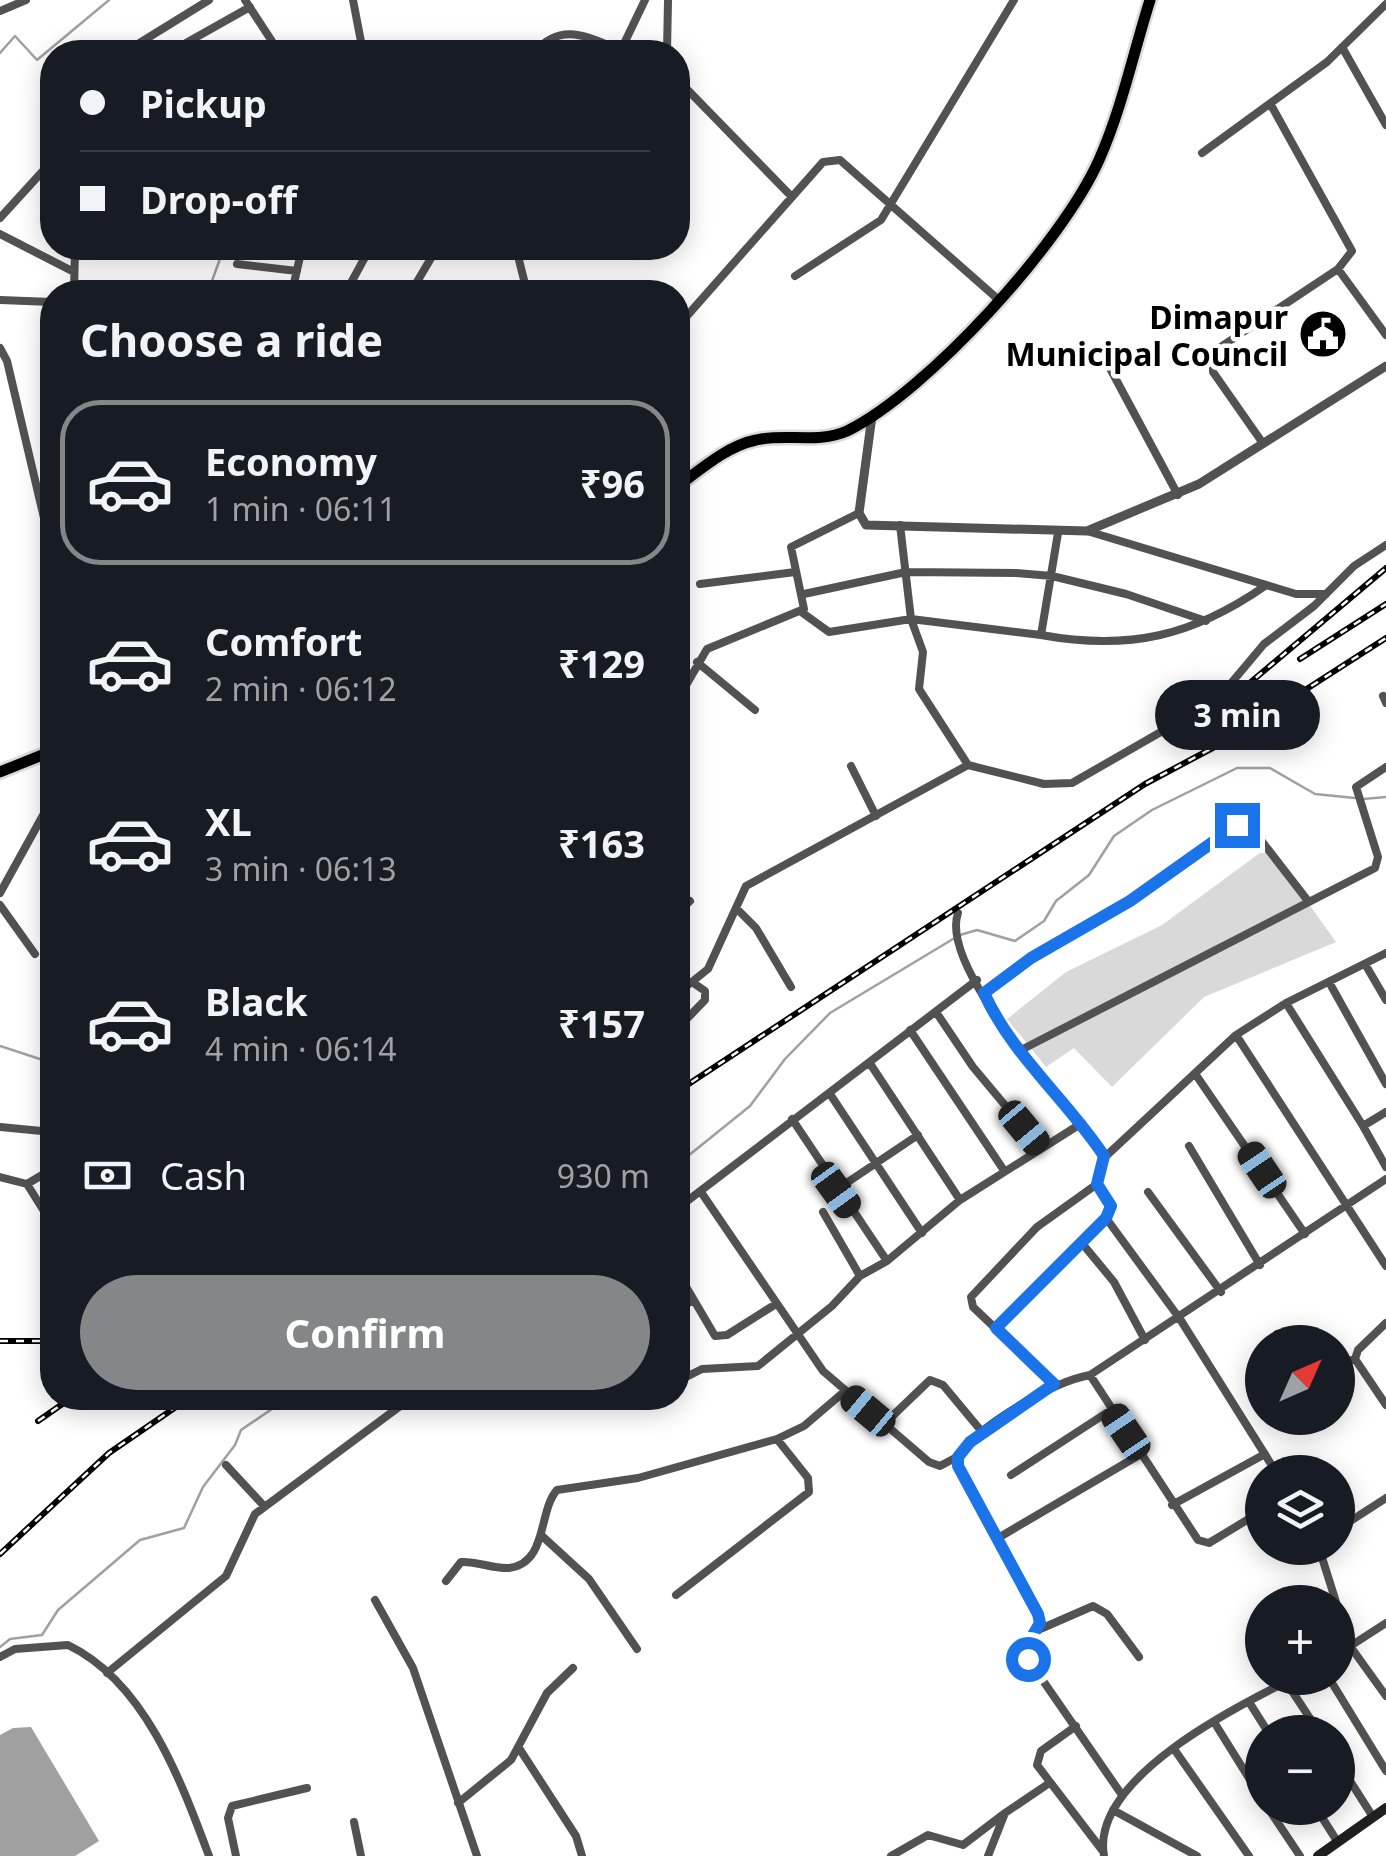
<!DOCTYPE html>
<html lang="en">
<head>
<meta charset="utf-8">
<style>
	body { margin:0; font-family:"Noto Sans",sans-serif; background:#20242c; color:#f1f3f6; height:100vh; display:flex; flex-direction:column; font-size:38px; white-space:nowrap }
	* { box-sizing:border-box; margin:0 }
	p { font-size:32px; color:#9ea1a6 }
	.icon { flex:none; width:55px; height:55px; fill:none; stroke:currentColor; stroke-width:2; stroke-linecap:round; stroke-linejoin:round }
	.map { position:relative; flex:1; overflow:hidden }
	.drawer { position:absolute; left:40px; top:280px; width:650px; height:1130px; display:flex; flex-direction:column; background:#171b24; border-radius:40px; box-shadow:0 5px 25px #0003 }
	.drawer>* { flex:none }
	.hud { position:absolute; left:40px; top:40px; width:650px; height:220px; border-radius:40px; box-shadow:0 5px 25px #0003; display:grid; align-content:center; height:220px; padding:0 40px; background:#171b24 }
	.needle { width:65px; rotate:45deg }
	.buttons { position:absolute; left:1245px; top:1325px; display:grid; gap:20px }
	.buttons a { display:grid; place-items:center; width:110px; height:110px; border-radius:50%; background:#171b24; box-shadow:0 5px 25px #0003; font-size:50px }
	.end { position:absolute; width:45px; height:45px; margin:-22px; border:12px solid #1a73e8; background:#fff; box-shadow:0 0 0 5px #fff }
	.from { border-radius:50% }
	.bubble { position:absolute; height:70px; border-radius:35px; background:#171b24; box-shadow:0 5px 25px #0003; font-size:32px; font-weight:700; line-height:70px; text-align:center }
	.car { position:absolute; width:30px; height:60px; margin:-30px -15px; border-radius:12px; box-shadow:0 0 8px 2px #0007; background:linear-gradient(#222 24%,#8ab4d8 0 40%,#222 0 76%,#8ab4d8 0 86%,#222 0) }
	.hud b { display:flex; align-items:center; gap:35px; height:95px; font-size:38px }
	.hud b+b { border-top:2px solid #363941 }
	.hud i { width:25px; height:25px; background:#f1f3f6 }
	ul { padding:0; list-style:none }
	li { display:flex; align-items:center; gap:30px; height:165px; margin:0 20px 15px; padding:0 20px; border:5px solid transparent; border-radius:40px }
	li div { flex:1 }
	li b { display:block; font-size:38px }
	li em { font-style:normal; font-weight:700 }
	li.selected { border-color:#858687 }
	li>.icon { width:90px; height:90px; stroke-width:1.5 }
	h2 { padding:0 40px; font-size:45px; line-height:120px }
	.pay { display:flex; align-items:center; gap:25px; height:110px; padding:0 40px; font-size:38px }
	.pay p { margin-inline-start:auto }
	.action { display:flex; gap:20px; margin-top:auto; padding:20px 40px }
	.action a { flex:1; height:115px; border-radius:60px; background:#858687; color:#fff; font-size:40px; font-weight:700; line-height:115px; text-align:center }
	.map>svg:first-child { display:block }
</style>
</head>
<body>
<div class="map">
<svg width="1386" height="1856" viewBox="0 0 1386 1856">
	<rect width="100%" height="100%" fill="#fff"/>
	<path fill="#d9d9d9" d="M1268,847l68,95 -132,55 -92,90 -38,-39 -28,19 -39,-48 59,-47 96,-47z"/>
	<path fill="#a0a0a0" d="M31,1727l68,114 -24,15h-75v-121l13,-7z"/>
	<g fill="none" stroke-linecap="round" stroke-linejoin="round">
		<path stroke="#a0a0a0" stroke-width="2.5" d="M0,53l15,-17 22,24 72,-60
			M208,292l13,-36
			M1363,799l23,-2
			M960,935l17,-5 38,11 29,-20 12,-20 33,-26 25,-39 38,-26 85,-42h33l45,26 40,4
			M0,1046l52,17
			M678,1164l72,-58 35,-47 45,-46 123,-74
			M0,1647l10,-8 32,-4 16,-25 82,-70 44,-12 19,-41 32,-42 6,-15 47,-32"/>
		<g stroke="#dbdbdb" stroke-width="16">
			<path id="trunk" d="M678,486c23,-17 49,-40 78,-46 30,-7 62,4 91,-9 81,-40 215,-188 252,-271 23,-52 34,-106 51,-160
				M0,772l52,-21"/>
		</g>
		<path stroke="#525252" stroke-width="8" d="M245,0l34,52
			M353,0l10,52
			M0,11l26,-11
			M186,43l64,-36
			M1342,47l44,78
			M125,52l84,-52
			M535,52c29,-33 56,-12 91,0
			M620,52l25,-52
			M667,52l1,-52
			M678,80l114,117 31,-35 17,-2 160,141
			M1202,153l125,-91 59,-58
			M0,218l52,-57
			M0,234l74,38
			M190,248l19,7 31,-7
			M516,248l11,44
			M237,264l60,7
			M1338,269l48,66
			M795,276l86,-56 133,-220
			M74,292l1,-44
			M292,292l10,-44
			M346,292l24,-44
			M411,292l26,-44
			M0,300l52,2
			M678,326l114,-129
			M0,348l7,13 45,191
			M1105,359l73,136
			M1262,442l-49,-70v-20l125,-83 14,-18 -81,-146
			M900,525l11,94 12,33 -4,37 49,76
			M1087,531l209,63h30
			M700,584l95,-12
			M804,594l102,-22 110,1 36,3 74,18 80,27
			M800,611l29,21 82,-13 130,16 17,-102
			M1041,635c88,16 152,1 224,-49
			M697,662l58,48
			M1383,696l3,7
			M678,699l29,-50 97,-40 -13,-62 68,-34
			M851,766l25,50
			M0,893l52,-94
			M0,905l35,49
			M736,908l20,20 35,59
			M678,913l12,-12
			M958,913c-20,57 114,194 147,244l-8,27 14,22 -5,12 -110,110
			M1365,964l21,36
			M1329,982l57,102
			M678,993l30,-24 38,-83 222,-121 76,19 28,-1 115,-66 40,-29 37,-44 50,-38 40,-40 32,-21
			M984,993l47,-35 100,-57 106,-76 13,1 58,75
			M1286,1003l77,123
			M936,1012l37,55 67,80
			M678,1028l27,-28v-9l-13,-9
			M910,1030l93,139
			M1236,1035l150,231
			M1021,1050l354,-182 3,-11 -22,-70 30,-20
			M871,1065l89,135
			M1196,1075l109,159
			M830,1094l92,139
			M1386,1112l-23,14 23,41
			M792,1119l95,142
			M0,1127l52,5
			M1189,1146l71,119
			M1105,1157l131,-122 50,-32 100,-50
			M0,1177l27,7 25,40
			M27,1184l25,-15
			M836,1190l82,-55
			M701,1192l122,179 106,91 11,4 17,-9
			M1148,1192l73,100
			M678,1208l299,-228
			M823,1212l37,64
			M1106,1218l74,101 96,153
			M1081,1242l33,40 31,58
			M678,1273l37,63 12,-1 49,-31
			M678,1311l14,-11
			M1386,1323l-28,27 -3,9 31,46
			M1277,1334l5,8
			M1338,1364l17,-5
			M1090,1375l108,165 11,3 38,-23
			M678,1381l24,-12 56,-3 74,-60 28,-30 27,-15 73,-61 122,-77
			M1054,1384l-81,-77 -2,-10 66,-70 60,-43
			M884,1424l46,-44 13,5 40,48
			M226,1465l38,41
			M1011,1475l100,-65
			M1172,1505l93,-51
			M1338,1529l48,-31
			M542,1536l47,43 48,70
			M998,1538l143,-84
			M1319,1548l17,54
			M446,1581l15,-19c16,-1 32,7 48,6 39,-5 29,-57 48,-78l81,-12 139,-39 27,-13 41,-35
			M676,1595l133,-103 -1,-14 -31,-39
			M375,1600l38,68 64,188
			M1338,1606l12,40 36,50
			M1038,1630l55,-24 14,8 32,43
			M1338,1654l48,-31
			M0,1657l15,-8 53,-4c77,37 113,136 141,211
			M107,1673l119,-97 29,-62 156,-116
			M1329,1678l57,93
			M1286,1682l33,50
			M1249,1702l19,30
			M1214,1722l48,77
			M1076,1726l-35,25 -4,14 65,85
			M519,1748l57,88 6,20
			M1174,1749l75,107
			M1338,1762l35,55
			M1122,1795l-94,-136 -2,-12 14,-24 -2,-9 -80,-148 -1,-9c22,-32 95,-75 133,-82l296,-196
			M458,1803l53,-43 36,-67 26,-25
			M1268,1808l32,48
			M1316,1808l21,33
			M1113,1810l84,46
			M354,1822l7,34
			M236,1856l-8,-38 4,-12 75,-18
			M891,1856l37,-21 35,10 42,-32
			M988,1856l17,-43 43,-29
			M1104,1856c-14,-77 133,-150 190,-178"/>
		<path stroke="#525252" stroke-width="9" d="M872,416l-13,97 7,12 221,6 112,-47 187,-118"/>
		<path stroke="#1f1f1f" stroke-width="10" d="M1318,1856l68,-48"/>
		<use href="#trunk" stroke="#000" stroke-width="11"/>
		<g stroke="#000" stroke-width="6">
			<path id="rail" d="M1300,659l86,-55
				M1207,719l179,-151
				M678,1091l467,-307 79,-42 162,-104
				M0,1341h52
				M38,1421l33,-23
				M0,1554l109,-101 80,-55"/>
		</g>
		<use href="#rail" stroke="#fff" stroke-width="2.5" stroke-dasharray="8" stroke-linecap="butt"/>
	</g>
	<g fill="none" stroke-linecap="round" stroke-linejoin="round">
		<path stroke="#1a73e8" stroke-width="12" d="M1028,1659l-2,-12 14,-24 -2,-9 -80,-148v-9l12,-15 84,-58 -58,-56 110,-110 5,-12 -14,-22 7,-28c-37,-56 -92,-101 -120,-163l47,-35 99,-57 107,-76"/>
	</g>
	<defs>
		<g id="civic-disc" transform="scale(2.5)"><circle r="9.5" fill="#000" stroke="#fff"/><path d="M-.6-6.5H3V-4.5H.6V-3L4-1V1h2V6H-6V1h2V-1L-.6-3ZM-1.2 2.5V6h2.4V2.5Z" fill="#fff"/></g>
	</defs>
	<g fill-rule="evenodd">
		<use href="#civic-disc" x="1323" y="334"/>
	</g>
	<g text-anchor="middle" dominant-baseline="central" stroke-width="9" stroke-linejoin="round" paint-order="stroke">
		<g font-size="32" font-weight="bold" fill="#000" stroke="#fff" text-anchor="end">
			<text x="1288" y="316">Dimapur<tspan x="1288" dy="37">Municipal Council</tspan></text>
		</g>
	</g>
</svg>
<div class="buttons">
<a><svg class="needle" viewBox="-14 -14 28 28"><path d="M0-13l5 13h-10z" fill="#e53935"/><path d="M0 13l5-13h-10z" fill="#9ea1a6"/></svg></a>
<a><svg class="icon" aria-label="layers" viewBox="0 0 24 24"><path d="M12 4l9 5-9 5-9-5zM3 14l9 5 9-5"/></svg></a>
<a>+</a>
<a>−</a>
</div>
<i class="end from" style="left:1028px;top:1659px"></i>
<i class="end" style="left:1237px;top:825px"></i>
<div class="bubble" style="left:1155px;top:680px;width:165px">3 min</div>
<i class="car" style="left:1024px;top:1128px;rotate:140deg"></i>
<i class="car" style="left:1262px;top:1170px;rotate:326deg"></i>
<i class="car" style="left:836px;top:1190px;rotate:144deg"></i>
<i class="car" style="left:868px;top:1411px;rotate:310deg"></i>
<i class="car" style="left:1126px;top:1432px;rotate:326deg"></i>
<div class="hud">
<b><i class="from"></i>Pickup</b>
<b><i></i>Drop-off</b>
</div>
<section class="drawer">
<h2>Choose a ride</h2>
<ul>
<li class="selected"><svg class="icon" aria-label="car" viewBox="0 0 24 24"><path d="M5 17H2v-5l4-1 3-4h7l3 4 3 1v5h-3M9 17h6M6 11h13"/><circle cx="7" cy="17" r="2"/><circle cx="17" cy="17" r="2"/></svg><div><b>Economy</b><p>1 min · 06:11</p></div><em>₹96</em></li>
<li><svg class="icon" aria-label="car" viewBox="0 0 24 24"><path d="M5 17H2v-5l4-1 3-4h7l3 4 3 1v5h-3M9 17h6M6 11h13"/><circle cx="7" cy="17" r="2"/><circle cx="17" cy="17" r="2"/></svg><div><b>Comfort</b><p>2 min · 06:12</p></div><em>₹129</em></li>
<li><svg class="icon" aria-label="car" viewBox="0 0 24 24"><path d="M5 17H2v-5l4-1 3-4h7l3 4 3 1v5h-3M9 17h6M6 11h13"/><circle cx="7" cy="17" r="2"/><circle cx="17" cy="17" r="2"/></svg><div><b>XL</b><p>3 min · 06:13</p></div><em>₹163</em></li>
<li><svg class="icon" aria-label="car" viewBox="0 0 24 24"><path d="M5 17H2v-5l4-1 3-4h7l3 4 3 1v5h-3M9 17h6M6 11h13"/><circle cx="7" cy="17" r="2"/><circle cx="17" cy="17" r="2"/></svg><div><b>Black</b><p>4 min · 06:14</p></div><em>₹157</em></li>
</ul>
<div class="pay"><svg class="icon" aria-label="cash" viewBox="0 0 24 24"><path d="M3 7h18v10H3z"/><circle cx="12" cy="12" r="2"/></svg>Cash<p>930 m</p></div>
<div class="action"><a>Confirm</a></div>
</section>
</div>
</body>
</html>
